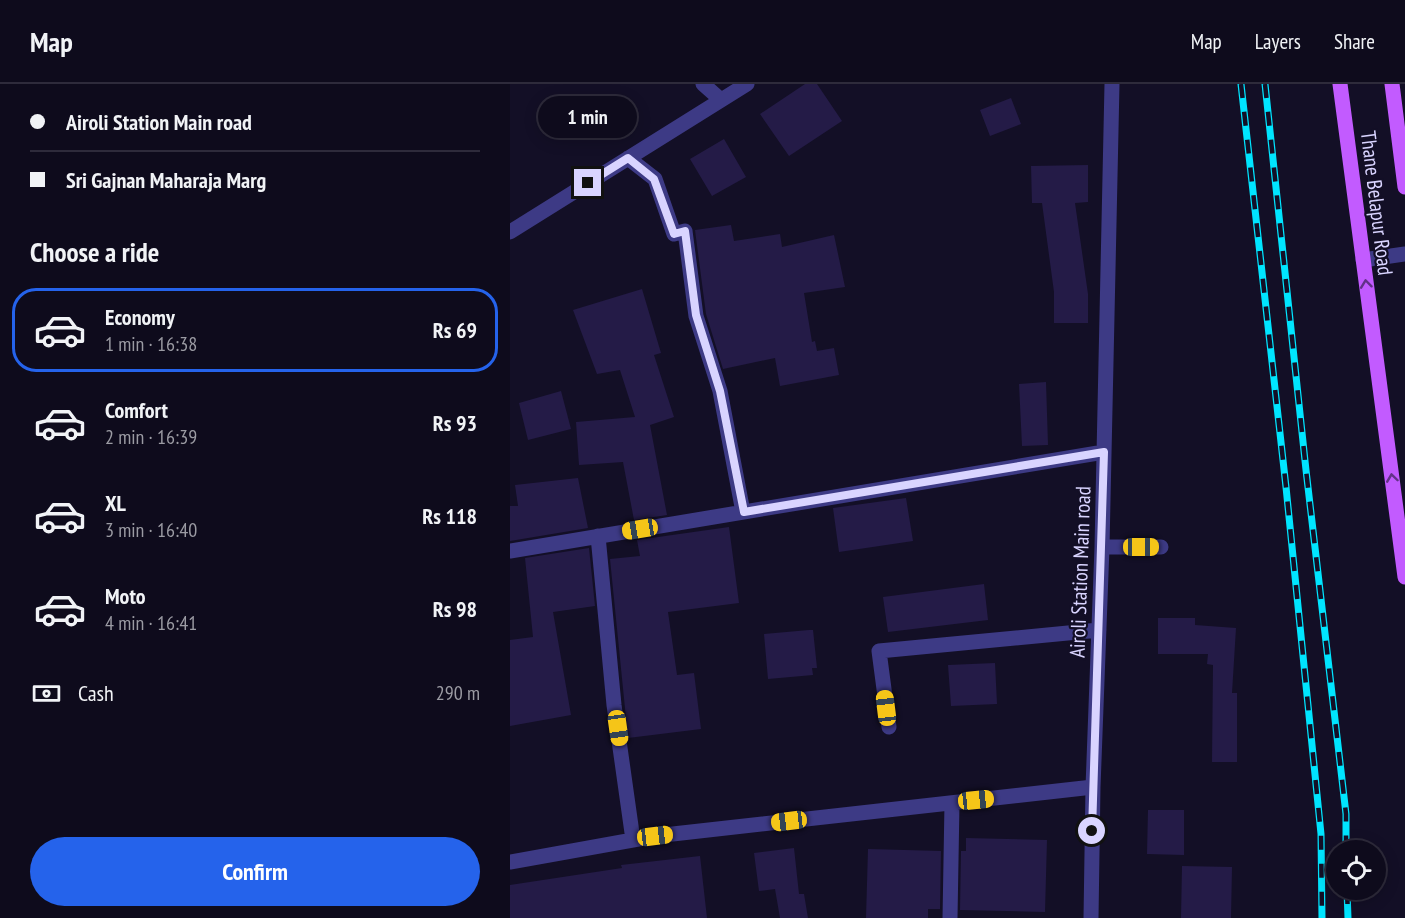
<!DOCTYPE html>
<html lang="en">
<head>
<meta charset="utf-8">
<style>
	body { margin:0; font-family:"PT Sans Narrow",sans-serif; background:#171425; color:#f1f3f6; height:100vh; display:flex; flex-direction:column; font-size:22px; white-space:nowrap }
	* { box-sizing:border-box; margin:0 }
	p { font-size:20px; color:#9b9ba3 }
	.icon { flex:none; width:33px; height:33px; fill:none; stroke:currentColor; stroke-width:2; stroke-linecap:round; stroke-linejoin:round }
	.map { position:relative; flex:1; overflow:hidden }
	.drawer { display:flex; flex-direction:column; background:#0e0b1c; width:510px }
	.drawer>* { flex:none }
	.hud { display:grid; align-content:center; height:132px; padding:0 30px; background:#0e0b1c }
	.tools { position:absolute; left:816px; top:756px; display:grid; gap:12px }
	.tools a { display:grid; place-items:center; width:60px; height:60px; border-radius:50%; background:#0e0b1c; box-shadow:0 3px 15px #0003,0 0 0 2px #2e2b3b; font-size:30px }
	.end { position:absolute; width:27px; height:27px; margin:-14px; border:8px solid #d9d4ff; background:#111; box-shadow:0 0 0 3px #111 }
	.from { border-radius:50% }
	.bubble { position:absolute; height:42px; border-radius:21px; background:#0e0b1c; box-shadow:0 3px 15px #0003,0 0 0 2px #2e2b3b; font-size:20px; font-weight:700; line-height:42px; text-align:center }
	.car { position:absolute; width:18px; height:36px; margin:-18px -9px; border-radius:8px; box-shadow:0 0 4px 2px #0007; background:linear-gradient(#f5c518 24%,#345 0 40%,#f5c518 0 76%,#345 0 86%,#f5c518 0) }
	.hud b { display:flex; align-items:center; gap:21px; height:57px; font-size:22px }
	.hud b+b { border-top:2px solid #2e2b3b }
	.hud i { width:15px; height:15px; background:#f1f3f6 }
	ul { padding:0; list-style:none }
	li { display:flex; align-items:center; gap:18px; height:84px; margin:0 12px 9px; padding:0 18px; border:3px solid transparent; border-radius:24px }
	li div { flex:1 }
	li b { display:block; font-size:22px }
	li em { font-style:normal; font-weight:700 }
	li.active { border-color:#2563eb }
	li>.icon { width:54px; height:54px; stroke-width:1.5 }
	h2 { padding:0 30px; font-size:27px; line-height:72px }
	.pay { display:flex; align-items:center; gap:15px; height:66px; padding:0 30px; font-size:22px }
	.pay p { margin-inline-start:auto }
	.button { display:flex; gap:12px; margin-top:auto; padding:12px 30px }
	.button a { flex:1; height:69px; border-radius:36px; background:#2563eb; color:#fff; font-size:24px; font-weight:700; line-height:69px; text-align:center }
	header { display:flex; align-items:center; gap:36px; box-sizing:border-box; height:84px; padding:0 30px; background:#0e0b1c; border-bottom:2px solid #2e2b3b }
	header strong { font-size:28px }
	nav { display:flex; gap:33px; margin-inline-start:auto; font-size:21px }
	main { display:flex; flex:1; min-height:0 }
	.map>svg:first-child { display:block }
</style>
</head>
<body>
<header>
<strong>Map</strong>
<nav><a>Map</a><a>Layers</a><a>Share</a></nav>
</header>
<main>
<section class="drawer">
<div class="hud">
<b><i class="from"></i>Airoli Station Main road</b>
<b><i></i>Sri Gajnan Maharaja Marg</b>
</div>
<h2>Choose a ride</h2>
<ul>
<li class="active"><svg class="icon" aria-label="car" viewBox="0 0 24 24"><path d="M5 17H2v-5l4-1 3-4h7l3 4 3 1v5h-3M9 17h6M6 11h13"/><circle cx="7" cy="17" r="2"/><circle cx="17" cy="17" r="2"/></svg><div><b>Economy</b><p>1 min · 16:38</p></div><em>Rs 69</em></li>
<li><svg class="icon" aria-label="car" viewBox="0 0 24 24"><path d="M5 17H2v-5l4-1 3-4h7l3 4 3 1v5h-3M9 17h6M6 11h13"/><circle cx="7" cy="17" r="2"/><circle cx="17" cy="17" r="2"/></svg><div><b>Comfort</b><p>2 min · 16:39</p></div><em>Rs 93</em></li>
<li><svg class="icon" aria-label="car" viewBox="0 0 24 24"><path d="M5 17H2v-5l4-1 3-4h7l3 4 3 1v5h-3M9 17h6M6 11h13"/><circle cx="7" cy="17" r="2"/><circle cx="17" cy="17" r="2"/></svg><div><b>XL</b><p>3 min · 16:40</p></div><em>Rs 118</em></li>
<li><svg class="icon" aria-label="car" viewBox="0 0 24 24"><path d="M5 17H2v-5l4-1 3-4h7l3 4 3 1v5h-3M9 17h6M6 11h13"/><circle cx="7" cy="17" r="2"/><circle cx="17" cy="17" r="2"/></svg><div><b>Moto</b><p>4 min · 16:41</p></div><em>Rs 98</em></li>
</ul>
<div class="pay"><svg class="icon" aria-label="cash" viewBox="0 0 24 24"><path d="M3 7h18v10H3z"/><circle cx="12" cy="12" r="2"/></svg>Cash<p>290 m</p></div>
<div class="button"><a>Confirm</a></div>
</section>
<div class="map">
<svg width="895" height="834" viewBox="0 0 895 834">
	<rect width="100%" height="100%" fill="#130f26"/>
	<path fill="#241b47" d="M295,0h12l25,37 -53,35 -29,-42z
		M501,14l10,26 -31,12 -10,-26z
		M214,55l22,38 -34,19 -22,-37z
		M578,81v37l-13,1 13,91v29h-34v-31l-12,-89h-10l-1,-37z
		M221,141l3,16 46,-7 2,13 52,-12 11,52 -41,6 8,49 3,-1 2,10 17,-3 5,27 -59,11 -5,-28 -52,11 -17,-55 -11,-84z
		M132,205l19,64 -7,2 20,62 -24,8 17,90 -33,5 -11,-58 -44,3 -3,-43 59,-5 -15,-47 -23,4 -24,-64z
		M536,298l2,63 -26,1 -3,-62z
		M51,307l10,38 -43,11 -9,-37z
		M68,394l10,50 -78,13v-35h8l-3,-21z
		M396,414l7,43 -74,11 -6,-44z
		M219,443l10,76 -71,9 9,63 17,-2 7,56 -73,9 -18,-179 30,-3 -3,-16z
		M79,464l6,58 -42,6 18,103 -61,11v-86l23,-3 -8,-79z
		M474,500l4,36 -100,12 -5,-35z
		M648,534h37v7l41,3 -4,65h5v69h-25l1,-97 -6,-1 1,-10h-50z
		M299,546h4l4,38h-5l1,7 -45,4 -4,-45z
		M485,579l2,41 -46,2 -3,-41z
		M638,726h36v45l-37,-1z
		M456,754l81,2 -2,72 -85,-2 1,-59h5z
		M284,764l5,46h5l4,24h-28l-5,-29 -16,2 -5,-38z
		M358,765l73,2 -1,58h-12v9h-62z
		M190,772l7,62h-197v-33l112,-17 -1,-3z
		M672,782l50,1 -1,51h-50z"/>
	<g fill="none" stroke-linecap="round" stroke-linejoin="round">
		<path stroke="#3d3a85" stroke-width="15" d="M193,0l18,16
			M118,74l27,21 19,55 11,-3 11,85 24,75 23,121
			M0,148l237,-148
			M853,176l42,-6
			M88,452l16,169 19,135
			M592,463h59
			M0,467l594,-99
			M379,643l-10,-76 220,-21
			M0,778l145,-26 438,-49
			M440,834l2,-115
			M581,834l2,-131 9,-240 10,-463"/>
		<path stroke="#c25bff" stroke-width="15" d="M830,0l65,493
			M882,0l13,103"/>
		<g stroke="#00e5ff" stroke-width="7">
			<path id="rail" d="M731,0l45,403 35,347 1,84
				M755,0l41,386 40,344v36
				M837,806l1,28"/>
		</g>
		<use href="#rail" stroke="#130f26" stroke-width="4.5" stroke-dasharray="14" stroke-linecap="butt"/>
	</g>
	<defs><path id="oneway-chevron" d="M-2-3.5L2.5 0L-2 3.5" fill="none" stroke-width="1.6" stroke-linecap="round" stroke-linejoin="round" transform="scale(1.5)"/></defs>
	<g stroke="#623188">
		<use href="#oneway-chevron" transform="translate(856 200) rotate(-97)"/>
		<use href="#oneway-chevron" transform="translate(882 394) rotate(-98)"/>
	</g>
	<g fill="none" stroke-linecap="round" stroke-linejoin="round">
		<path stroke="#d9d4ff" stroke-width="8" d="M78,99l40,-25 26,21 20,55 11,-3 11,84 24,76 24,121 360,-60 -12,379"/>
	</g>
	<g text-anchor="middle" dominant-baseline="central" stroke-width="4.5" stroke-linejoin="round" paint-order="stroke">
		<g font-size="21" fill="#d9d4ff" stroke="#130f26">
			<text transform="translate(867 119) rotate(83)">Thane Belapur Road</text>
			<text transform="translate(570 488) rotate(-88)">Airoli Station Main road</text>
		</g>
	</g>
</svg>
<div class="tools">
<a><svg class="icon" aria-label="locate" viewBox="0 0 24 24"><circle cx="12" cy="12" r="6"/><path d="M12 2v4M12 18v4M2 12h4M18 12h4"/></svg></a>
</div>
<i class="end from" style="left:582px;top:747px"></i>
<i class="end" style="left:78px;top:99px"></i>
<div class="bubble" style="left:28px;top:12px;width:99px">1 min</div>
<i class="car" style="left:130px;top:445px;rotate:261deg"></i>
<i class="car" style="left:631px;top:463px;rotate:90deg"></i>
<i class="car" style="left:376px;top:624px;rotate:353deg"></i>
<i class="car" style="left:108px;top:644px;rotate:172deg"></i>
<i class="car" style="left:466px;top:716px;rotate:84deg"></i>
<i class="car" style="left:279px;top:737px;rotate:263deg"></i>
<i class="car" style="left:145px;top:752px;rotate:83deg"></i>
</div>
</main>
</body>
</html>
